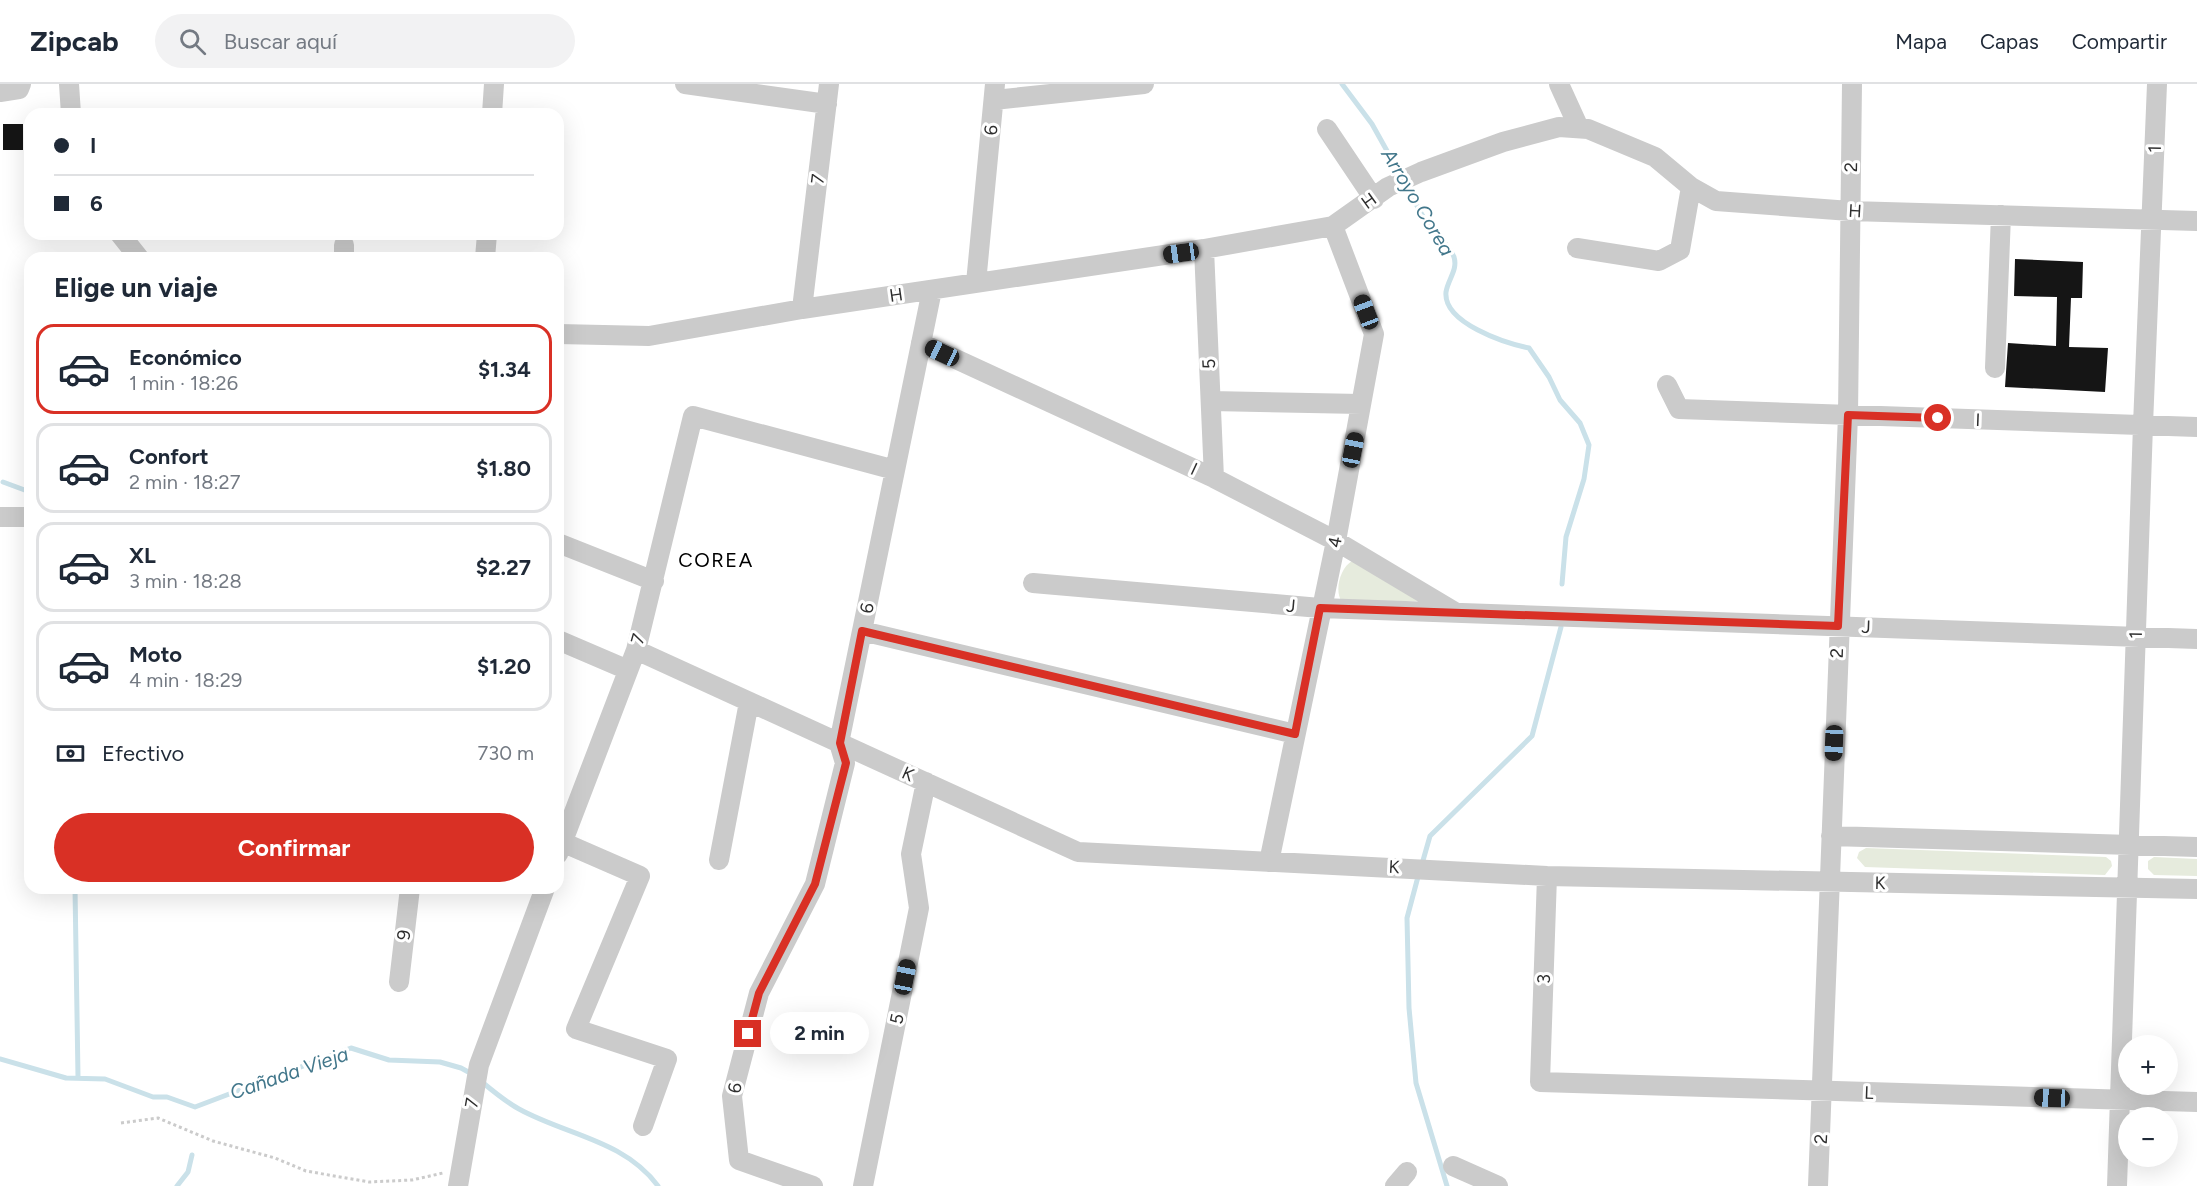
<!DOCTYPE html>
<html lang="es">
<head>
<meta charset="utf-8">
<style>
	body { margin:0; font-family:Figtree,sans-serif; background:#f2f2f3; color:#1f2937; height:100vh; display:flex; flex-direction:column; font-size:22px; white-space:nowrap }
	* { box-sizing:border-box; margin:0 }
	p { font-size:20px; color:#747a83 }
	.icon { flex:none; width:33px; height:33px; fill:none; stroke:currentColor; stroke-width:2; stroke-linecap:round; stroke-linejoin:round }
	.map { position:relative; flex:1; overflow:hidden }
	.drawer { position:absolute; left:24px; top:168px; width:540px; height:642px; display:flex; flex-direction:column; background:#fff; border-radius:18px; box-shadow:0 6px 24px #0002 }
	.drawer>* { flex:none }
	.hud { position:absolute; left:24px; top:24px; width:540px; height:132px; border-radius:18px; box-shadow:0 6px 24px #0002; display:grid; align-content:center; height:132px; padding:0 30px; background:#fff }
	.tools { position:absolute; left:2118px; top:951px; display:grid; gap:12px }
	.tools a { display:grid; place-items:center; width:60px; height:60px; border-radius:50%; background:#fff; box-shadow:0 6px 24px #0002; font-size:30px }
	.end { position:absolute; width:27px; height:27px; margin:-14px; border:8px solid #d93025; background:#fff; box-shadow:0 0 0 3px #fff }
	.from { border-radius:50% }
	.bubble { position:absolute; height:42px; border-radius:21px; background:#fff; box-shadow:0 6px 24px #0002; font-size:20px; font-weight:700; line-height:42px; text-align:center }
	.car { position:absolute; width:18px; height:36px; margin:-18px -9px; border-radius:8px; box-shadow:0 0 4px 2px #0007; background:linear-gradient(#222 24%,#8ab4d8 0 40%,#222 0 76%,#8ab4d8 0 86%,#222 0) }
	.hud b { display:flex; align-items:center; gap:21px; height:57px; font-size:22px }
	.hud b+b { border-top:2px solid #e0e1e3 }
	.hud i { width:15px; height:15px; background:#1f2937 }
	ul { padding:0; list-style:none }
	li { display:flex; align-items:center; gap:18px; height:90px; margin:0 12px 9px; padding:0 18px; border:3px solid #e0e1e3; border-radius:18px }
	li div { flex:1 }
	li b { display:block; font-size:22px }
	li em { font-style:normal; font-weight:700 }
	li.current { border-color:#d93025 }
	li>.icon { width:54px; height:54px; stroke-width:1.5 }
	h2 { padding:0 30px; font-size:27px; line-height:72px }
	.pay { display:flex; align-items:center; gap:15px; height:66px; padding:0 30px; font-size:22px }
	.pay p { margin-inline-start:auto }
	.button { display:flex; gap:12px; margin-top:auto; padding:12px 30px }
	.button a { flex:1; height:69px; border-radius:36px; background:#d93025; color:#fff; font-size:24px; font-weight:700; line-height:69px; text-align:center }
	header { display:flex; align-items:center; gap:36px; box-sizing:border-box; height:84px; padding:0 30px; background:#fff; border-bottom:2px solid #e0e1e3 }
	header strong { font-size:28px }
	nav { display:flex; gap:33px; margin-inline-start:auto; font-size:21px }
	.search { width:420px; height:54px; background:#f2f2f3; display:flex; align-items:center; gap:15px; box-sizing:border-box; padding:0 21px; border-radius:33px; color:#747a83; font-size:22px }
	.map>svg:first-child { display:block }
</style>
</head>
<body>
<header>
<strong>Zipcab</strong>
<div class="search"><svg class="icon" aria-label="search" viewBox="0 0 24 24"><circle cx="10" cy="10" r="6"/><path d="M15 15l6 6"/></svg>Buscar aquí</div>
<nav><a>Mapa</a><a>Capas</a><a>Compartir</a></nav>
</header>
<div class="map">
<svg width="2197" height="1102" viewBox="0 0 2197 1102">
	<rect width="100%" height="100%" fill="#fff"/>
	<path fill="#e6ebdd" d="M1352,477l69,40 -79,1c-8,-11 -2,-34 10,-41z
		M1866,764l240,9 5,4 1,5 -7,9 -240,-8 -8,-9 2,-6z
		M2154,773l43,2v17l-43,-1 -6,-6v-8z"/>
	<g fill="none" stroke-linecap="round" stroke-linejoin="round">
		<path stroke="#cae1e9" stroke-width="5" d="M1342,0l30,40 29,52
			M1406,100c7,13 13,28 22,40 8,11 21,20 26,33 4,13 -6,22 -8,35 -3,31 59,51 83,56l20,29 11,23 20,23 9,22 -5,34 -18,58 -4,47
			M3,398l27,10
			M1422,780l8,-28 102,-100 29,-109
			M1419,789l-12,45 2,90 7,75 31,103
			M75,804l3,189
			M0,975l66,19 39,1 48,18h14l28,10 156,-59 38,12 51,2 21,6 11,6
			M482,998c12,10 24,20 37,27 47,26 105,31 139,77
			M177,1102l11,-14 4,-17"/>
	</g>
	<path fill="#151515" d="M3,40h20v26h-20z
		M2015,175l68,3 -1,36h-11l-2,49 39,1 -3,44 -100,-5 3,-44 48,3 1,-49 -43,-1z"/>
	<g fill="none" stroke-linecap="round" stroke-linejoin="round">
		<path stroke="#cbcbcb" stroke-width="3" stroke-dasharray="3 3" stroke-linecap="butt" d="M121,1039l37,-5 55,23 62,17 31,13 63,11 43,-2 31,-7"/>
		<path stroke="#cbcbcb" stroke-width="20" d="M69,0l2,30
			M685,0l142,20
			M1559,0l20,44
			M0,8l19,-3 2,-5
			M994,16l150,-16
			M492,30l2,-30
			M1327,45l47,70
			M120,150l19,24
			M1577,164l82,13 21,-11 11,-63
			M1204,165l10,229
			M344,174v-13
			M485,174l2,-24
			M976,199l19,-199
			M802,225l27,-225
			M558,250l91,2 153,-27 402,-60 129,-23 55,-39 33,-15 82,-30 56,-15 29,2 67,28 36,30 25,14 134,10 347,10
			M921,259l293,135 122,63 119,71
			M1995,284l6,-153
			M1667,301l12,24 518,18
			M1211,317l150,3
			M0,433h30
			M558,459l96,38
			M1033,499l287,25 877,31
			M862,547l433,103
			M558,556l70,30
			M636,566l442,202 469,24 650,13
			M1831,752l366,11
			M562,758l78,34 -64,153 91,30 -24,67
			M558,770l78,-204 57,-234 202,54
			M719,776l30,-158
			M1269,778l67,-321 38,-207 -41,-108
			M1547,792l-7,206 657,20
			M399,898l11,-94
			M1453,1082l45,20
			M458,1102l21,-121 66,-177
			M813,1102l-74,-26 -7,-64 27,-103 56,-109 30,-121 -6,-20 93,-453
			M863,1102l56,-278 -8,-54 15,-72
			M1395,1102l12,-14
			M1818,1102l30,-771 4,-331
			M2117,1102l26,-761 14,-341"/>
	</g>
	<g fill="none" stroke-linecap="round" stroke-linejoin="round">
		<path stroke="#d93025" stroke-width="8" d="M748,950l11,-41 56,-109 31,-121 -6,-20 22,-112 433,103 25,-126 518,18 10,-211 90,3"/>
	</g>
	<g text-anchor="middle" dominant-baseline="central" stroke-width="6" stroke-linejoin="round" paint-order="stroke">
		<g font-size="18" fill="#2e2e2e" stroke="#fff">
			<text transform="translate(991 46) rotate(-84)">6</text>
			<text transform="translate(2155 65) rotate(-88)">1</text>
			<text transform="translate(1851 83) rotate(-89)">2</text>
			<text transform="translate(818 95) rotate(-83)">7</text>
			<text transform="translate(1369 117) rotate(-36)">H</text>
			<text transform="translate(1855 127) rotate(3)">H</text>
			<text transform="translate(896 211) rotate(-8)">H</text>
			<text transform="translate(1209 280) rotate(-93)">5</text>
			<text transform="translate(1978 336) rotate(2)">I</text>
			<text transform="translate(1194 385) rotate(25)">I</text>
			<text transform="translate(1335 458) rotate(-78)">4</text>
			<text transform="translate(1291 522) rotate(5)">J</text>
			<text transform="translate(867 524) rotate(-79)">6</text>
			<text transform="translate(1866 543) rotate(2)">J</text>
			<text transform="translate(2136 551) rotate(-88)">1</text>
			<text transform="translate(638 555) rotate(-74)">7</text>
			<text transform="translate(1837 569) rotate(-88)">2</text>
			<text transform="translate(908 690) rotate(24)">K</text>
			<text transform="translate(1394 783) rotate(3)">K</text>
			<text transform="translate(1880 799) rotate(1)">K</text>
			<text transform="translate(404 851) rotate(-83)">9</text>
			<text transform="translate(1544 895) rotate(-88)">3</text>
			<text transform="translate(897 935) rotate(-78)">5</text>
			<text transform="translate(735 1004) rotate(-80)">6</text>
			<text transform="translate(1869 1009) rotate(2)">L</text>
			<text transform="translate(472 1019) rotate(-80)">7</text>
			<text transform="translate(1821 1055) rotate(-87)">2</text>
		</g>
		<g font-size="20" font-style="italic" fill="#42778b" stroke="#fff">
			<text transform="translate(1418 118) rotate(59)">Arroyo Corea</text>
			<text transform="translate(289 989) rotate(-19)">Cañada Vieja</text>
		</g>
		<g font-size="20" letter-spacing="1.5" fill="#000" stroke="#fff">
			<text x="716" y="476">COREA</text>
		</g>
	</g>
</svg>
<div class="tools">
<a>+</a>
<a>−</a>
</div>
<i class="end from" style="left:1938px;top:334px"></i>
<i class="end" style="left:748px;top:950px"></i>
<div class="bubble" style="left:770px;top:928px;width:99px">2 min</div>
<i class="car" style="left:1181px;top:169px;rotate:262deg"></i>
<i class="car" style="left:1366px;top:228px;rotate:339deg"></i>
<i class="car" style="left:942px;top:269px;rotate:295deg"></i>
<i class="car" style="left:1353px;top:366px;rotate:11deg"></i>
<i class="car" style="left:1834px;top:659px;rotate:182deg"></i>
<i class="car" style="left:905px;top:893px;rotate:11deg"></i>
<i class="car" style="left:2052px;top:1014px;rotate:272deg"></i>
<div class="hud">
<b><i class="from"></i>I</b>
<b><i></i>6</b>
</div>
<section class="drawer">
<h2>Elige un viaje</h2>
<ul>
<li class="current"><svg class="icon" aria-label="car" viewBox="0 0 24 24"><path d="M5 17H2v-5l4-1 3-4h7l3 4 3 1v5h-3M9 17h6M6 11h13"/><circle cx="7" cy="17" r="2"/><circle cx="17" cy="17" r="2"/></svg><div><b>Económico</b><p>1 min · 18:26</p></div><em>$1.34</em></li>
<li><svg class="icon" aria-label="car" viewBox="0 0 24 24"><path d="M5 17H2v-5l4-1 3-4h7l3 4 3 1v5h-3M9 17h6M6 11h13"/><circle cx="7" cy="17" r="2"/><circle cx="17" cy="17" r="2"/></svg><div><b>Confort</b><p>2 min · 18:27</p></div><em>$1.80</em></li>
<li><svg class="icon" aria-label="car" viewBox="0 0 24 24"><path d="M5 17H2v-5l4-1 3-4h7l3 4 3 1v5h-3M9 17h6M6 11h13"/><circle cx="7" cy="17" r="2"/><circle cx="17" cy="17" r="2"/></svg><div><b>XL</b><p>3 min · 18:28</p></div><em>$2.27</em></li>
<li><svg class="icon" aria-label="car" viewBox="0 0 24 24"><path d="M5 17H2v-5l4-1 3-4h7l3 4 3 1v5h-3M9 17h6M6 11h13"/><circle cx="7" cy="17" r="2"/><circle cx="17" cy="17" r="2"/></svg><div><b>Moto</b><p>4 min · 18:29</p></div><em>$1.20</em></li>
</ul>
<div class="pay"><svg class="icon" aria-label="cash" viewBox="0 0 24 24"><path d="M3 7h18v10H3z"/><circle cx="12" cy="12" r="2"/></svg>Efectivo<p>730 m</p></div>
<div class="button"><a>Confirmar</a></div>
</section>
</div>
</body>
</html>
